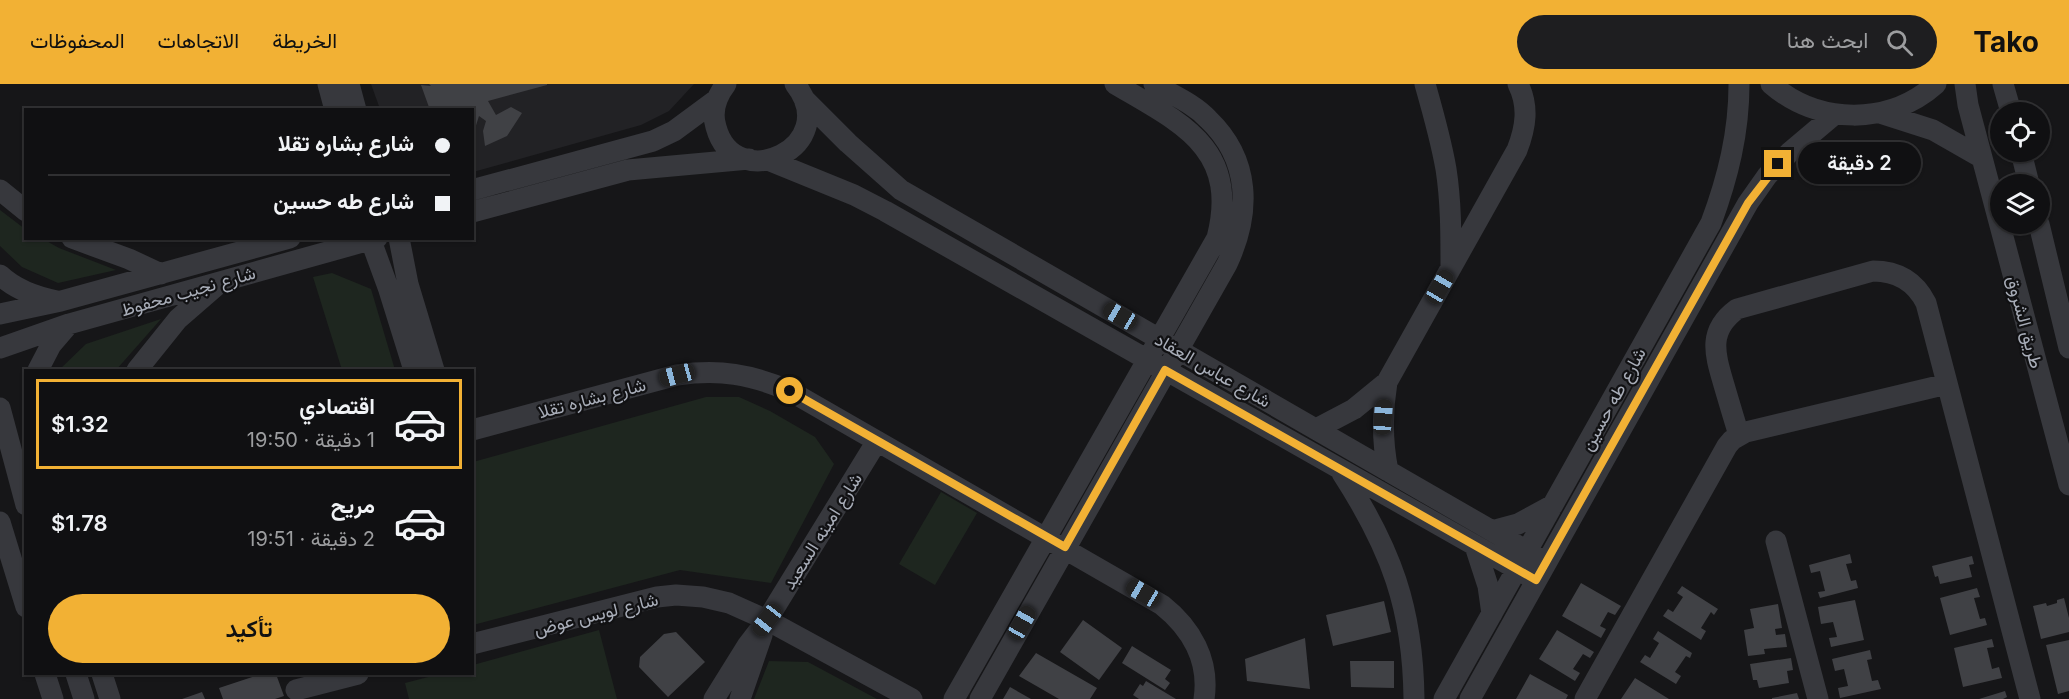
<!DOCTYPE html>
<html lang="ar">
<head>
<meta charset="utf-8">
<style>
	body { margin:0; font-family:Inter,Vazirmatn,sans-serif; background:#1e1e20; color:#f1f3f6; direction:rtl; height:100vh; display:flex; flex-direction:column; font-size:22px; white-space:nowrap }
	* { box-sizing:border-box; margin:0 }
	p { font-size:20px; color:#9c9d9f }
	.icon { flex:none; width:33px; height:33px; fill:none; stroke:currentColor; stroke-width:2; stroke-linecap:round; stroke-linejoin:round }
	.map { position:relative; flex:1; overflow:hidden; direction:ltr }
	.panel { position:absolute; left:24px; top:285px; width:450px; height:306px; display:flex; flex-direction:column; background:#101012; border-radius:0px; box-shadow:0 2px 4px #0004,0 0 0 2px #303032; direction:rtl }
	.panel>* { flex:none }
	.guide { position:absolute; left:24px; top:24px; width:450px; height:132px; border-radius:0px; box-shadow:0 2px 4px #0004,0 0 0 2px #303032; direction:rtl; display:grid; align-content:center; height:132px; padding:0 24px; background:#101012 }
	.controls { position:absolute; left:1990px; top:18px; display:grid; gap:12px }
	.controls a { display:grid; place-items:center; width:60px; height:60px; border-radius:50%; background:#101012; box-shadow:0 2px 4px #0004,0 0 0 2px #303032; font-size:30px }
	.end { position:absolute; width:27px; height:27px; margin:-14px; border:8px solid #f2b134; background:#111; box-shadow:0 0 0 3px #111 }
	.from { border-radius:50% }
	.bubble { position:absolute; height:42px; border-radius:21px; background:#101012; box-shadow:0 2px 4px #0004,0 0 0 2px #303032; font-size:20px; font-weight:600; line-height:42px; text-align:center; direction:rtl }
	.car { position:absolute; width:18px; height:36px; margin:-18px -9px; border-radius:8px; box-shadow:0 0 4px 2px #0007; background:linear-gradient(#222 24%,#8ab4d8 0 40%,#222 0 76%,#8ab4d8 0 86%,#222 0) }
	.guide b { display:flex; align-items:center; gap:21px; height:57px; font-size:22px }
	.guide b+b { border-top:2px solid #303032 }
	.guide i { width:15px; height:15px; background:#f1f3f6 }
	ul { padding:10px 0 0; list-style:none }
	li { display:flex; align-items:center; gap:18px; height:90px; margin:0 12px 9px; padding:0 12px; border:3px solid transparent; border-radius:0px }
	li div { flex:1 }
	li b { display:block; font-size:22px }
	li em { font-style:normal; font-weight:600 }
	li.current { border-color:#f2b134 }
	li>.icon { width:54px; height:54px; stroke-width:1.5 }
	.primary-button { display:flex; gap:12px; margin-top:auto; padding:12px 24px }
	.primary-button a { flex:1; height:69px; border-radius:36px; background:#f2b134; color:#111; font-size:24px; font-weight:600; line-height:69px; text-align:center }
	header { display:flex; align-items:center; gap:36px; box-sizing:border-box; height:84px; padding:0 30px; background:#f2b134; color:#111 }
	header strong { font-size:28px }
	nav { display:flex; gap:33px; margin-inline-start:auto; font-size:21px }
	.search { width:420px; height:54px; background:#1e1e20; display:flex; align-items:center; gap:15px; box-sizing:border-box; padding:0 21px; border-radius:33px; color:#9c9d9f; font-size:22px }
	.map>svg:first-child { display:block }
</style>
</head>
<body>
<header>
<strong>Tako</strong>
<div class="search"><svg class="icon" aria-label="search" viewBox="0 0 24 24"><circle cx="10" cy="10" r="6"/><path d="M15 15l6 6"/></svg>ابحث هنا</div>
<nav><a>الخريطة</a><a>الاتجاهات</a><a>المحفوظات</a></nav>
</header>
<div class="map">
<svg width="2069" height="615" viewBox="0 0 2069 615">
	<rect width="100%" height="100%" fill="#161618"/>
	<path fill="#222225" d="M371,0h323l-25,27 -28,14 -168,47 -1,-62 -92,-1z"/>
	<path fill="#1e261f" d="M0,126l25,19 1,9 17,1 16,9 57,22 -58,13 -36,-16 -22,-21z
		M332,189l39,16 24,81h-53l-29,-93z
		M161,235l-45,51h-57l27,-26z
		M706,313h33l31,14 45,26 19,27 -63,119 -91,-13 -207,55v-163z
		M941,408l36,21 -42,72 -36,-21z
		M599,546l18,69h-208l-4,-16 35,-9h32l1,-9z
		M769,577l39,1 69,37h-123z"/>
	<path fill="#404145" d="M429,0h118v1l-59,16 8,14 15,-8 11,6 -15,23 -22,10 -2,-15 3,-10 -7,-5 -7,22v-28h-26l1,-3 -17,3 -9,-25 10,1z
		M1850,470l2,9 -6,1 5,17 5,-1 2,8 -38,10 -2,-6 7,-1 -5,-20 -9,2 -2,-8z
		M1972,472l2,8 -5,1 3,12 -32,7 -2,-8 -3,1 -3,-11z
		M1581,499l40,23 -6,9 -7,-3 -8,14 6,3 -5,9 -39,-22z
		M1682,502l36,23 -4,6 -3,-3 -10,16 5,3 -5,9 -38,-24 5,-7 5,3 10,-15 -6,-4z
		M1977,504l3,9 -6,1 6,21 5,-1 2,7 -37,10 -10,-37z
		M2064,514l5,20v14l-28,7 -8,-33 13,-3 1,3 10,-3v-3z
		M1855,516l9,40 -33,7 -2,-9 8,-1 -4,-15 -12,2 -3,-17z
		M1384,517l7,31 -58,14 -7,-31z
		M1778,520l4,24 -7,1 1,6 9,-1 2,13 -23,2 1,5 -17,2 -4,-26 10,-2 -4,-19z
		M1083,536l39,28 -23,32 -39,-28z
		M1557,546l37,22 -4,6 -7,-4 -10,15 7,4 -5,8 -36,-22z
		M1658,547l34,22 -2,5 -4,-2 -11,16 6,4 -5,8 -36,-22 5,-7 5,3 9,-15 -6,-4z
		M676,548l29,30 -37,35 -29,-30 1,-10 24,-23z
		M1305,554l5,51 -63,-8 -2,-22z
		M1992,555l2,8 -7,1 5,21 7,-2 3,11 -39,9 -9,-39z
		M2069,556v51l-11,3 -12,-49z
		M1132,562l39,24 -6,9 5,4 -5,7 -43,-27z
		M1870,566l2,9 -5,1 5,21 6,-1 3,9 -41,9 -2,-10 10,-2 -4,-17 -9,2 -3,-12z
		M1036,569l61,35 -7,11h-31l-40,-23z
		M1791,574l2,12 -6,1 2,12 -30,5 -2,-8h-4l-3,-16z
		M1350,577h44v27l-43,-1z
		M261,590h15l8,22 -9,3h-52l-4,-11z
		M1530,590l38,21 -2,4h-50z
		M1635,594l34,21h-48z
		M1146,597l30,18h-37l-6,-4 7,-11 3,2z
		M1010,603l21,12h-28z
		M2005,607l2,6 -4,2h-24z
		M202,608l3,7h-23z
		M1797,609l2,6h-27v-1z"/>
	<g fill="none" stroke-linecap="round" stroke-linejoin="round">
		<path stroke="#37383d" stroke-width="21" d="M328,0l7,26
			M349,0l7,26
			M726,0c-10,13 -15,27 -10,43 19,70 128,19 79,-43
			M1425,0c8,28 16,56 21,85 5,32 5,65 5,98
			M1771,0c47,41 118,42 165,0
			M1965,0l3,21 101,380
			M2003,0l8,28
			M804,15l44,44 53,47 645,372
			M1880,29l53,17 49,28
			M2021,68l8,32
			M768,76l86,35 31,16 651,369
			M0,106l26,21
			M472,106l181,-49 21,-10 42,-31
			M472,128l156,-42 121,-11
			M2039,140l30,124
			M72,154l57,21 32,15
			M370,154l19,52 25,80
			M399,154l9,46 26,86
			M0,191c16,15 36,22 57,26
			M0,230l61,-13 229,-63
			M0,264l69,-24 308,-86
			M38,286l13,-25 18,-21
			M137,286l41,-51 38,-33
			M1387,298c-5,30 -5,59 1,89
			M0,324l26,97
			M1316,345l38,-20 33,-27 130,-232c9,-23 12,-44 1,-66
			M472,346l205,-55c43,-6 73,-1 113,16l372,214c29,23 48,55 42,94
			M1739,351c-5,-16 -10,-33 -15,-50 -9,-31 -17,-54 13,-76l136,-38c24,0 42,10 53,32l104,396
			M1342,389c49,76 71,135 72,226
			M0,438l26,85
			M1492,447l26,-7 35,-19
			M1776,457l42,158
			M1475,462l13,40 4,28
			M472,560l185,-47 19,-2 27,2 26,6 38,17 145,79
			M45,590l8,25
			M76,590l8,25
			M102,590l8,25
			M296,606l62,-16
			M714,615l33,-53 20,-26 110,-179
			M740,615l22,-64
			M954,615l263,-461c23,-90 -36,-115 -102,-154
			M980,615l247,-435c24,-51 24,-104 -19,-145 -15,-16 -36,-24 -54,-35
			M1444,615l267,-476c17,-46 28,-90 28,-139
			M1470,615l278,-496 19,-27 23,-24 45,-38
			M1585,615l142,-253 5,-6 14,-8 201,-48"/>
	</g>
	<g fill="none" stroke-linecap="round" stroke-linejoin="round">
		<path stroke="#f2b134" stroke-width="8" d="M790,307l275,156 100,-177 371,210 212,-377 30,-39"/>
	</g>
	<g text-anchor="middle" dominant-baseline="central" stroke-width="4.5" stroke-linejoin="round" paint-order="stroke">
		<g font-size="18" fill="#a8adb8" stroke="#111113">
			<text transform="translate(188 207) rotate(-16)">شارع نجيب محفوظ</text>
			<text transform="translate(2025 238) rotate(75)">طريق الشروق</text>
			<text transform="translate(1213 286) rotate(30)">شارع عباس العقاد</text>
			<text transform="translate(592 314) rotate(-15)">شارع بشاره تقلا</text>
			<text transform="translate(1613 315) rotate(-61)">شارع طه حسين</text>
			<text transform="translate(822 447) rotate(-58)">شارع امينه السعيد</text>
			<text transform="translate(596 530) rotate(-14)">شارع لويس عوض</text>
		</g>
	</g>
</svg>
<div class="controls">
<a><svg class="icon" aria-label="locate" viewBox="0 0 24 24"><circle cx="12" cy="12" r="6"/><path d="M12 2v4M12 18v4M2 12h4M18 12h4"/></svg></a>
<a><svg class="icon" aria-label="layers" viewBox="0 0 24 24"><path d="M12 4l9 5-9 5-9-5zM3 14l9 5 9-5"/></svg></a>
</div>
<i class="end from" style="left:790px;top:307px"></i>
<i class="end" style="left:1778px;top:80px"></i>
<div class="bubble" style="left:1798px;top:58px;width:123px">2 دقيقة</div>
<i class="car" style="left:1440px;top:203px;rotate:30deg"></i>
<i class="car" style="left:1120px;top:232px;rotate:300deg"></i>
<i class="car" style="left:677px;top:291px;rotate:255deg"></i>
<i class="car" style="left:1383px;top:333px;rotate:4deg"></i>
<i class="car" style="left:1143px;top:509px;rotate:300deg"></i>
<i class="car" style="left:767px;top:536px;rotate:218deg"></i>
<i class="car" style="left:1022px;top:539px;rotate:29deg"></i>
<div class="guide">
<b><i class="from"></i>شارع بشاره تقلا</b>
<b><i></i>شارع طه حسين</b>
</div>
<section class="panel">
<ul>
<li class="current"><svg class="icon" aria-label="car" viewBox="0 0 24 24"><path d="M5 17H2v-5l4-1 3-4h7l3 4 3 1v5h-3M9 17h6M6 11h13"/><circle cx="7" cy="17" r="2"/><circle cx="17" cy="17" r="2"/></svg><div><b>اقتصادي</b><p>1 دقيقة · 19:50</p></div><em>$1.32</em></li>
<li><svg class="icon" aria-label="car" viewBox="0 0 24 24"><path d="M5 17H2v-5l4-1 3-4h7l3 4 3 1v5h-3M9 17h6M6 11h13"/><circle cx="7" cy="17" r="2"/><circle cx="17" cy="17" r="2"/></svg><div><b>مريح</b><p>2 دقيقة · 19:51</p></div><em>$1.78</em></li>
</ul>
<div class="primary-button"><a>تأكيد</a></div>
</section>
</div>
</body>
</html>
